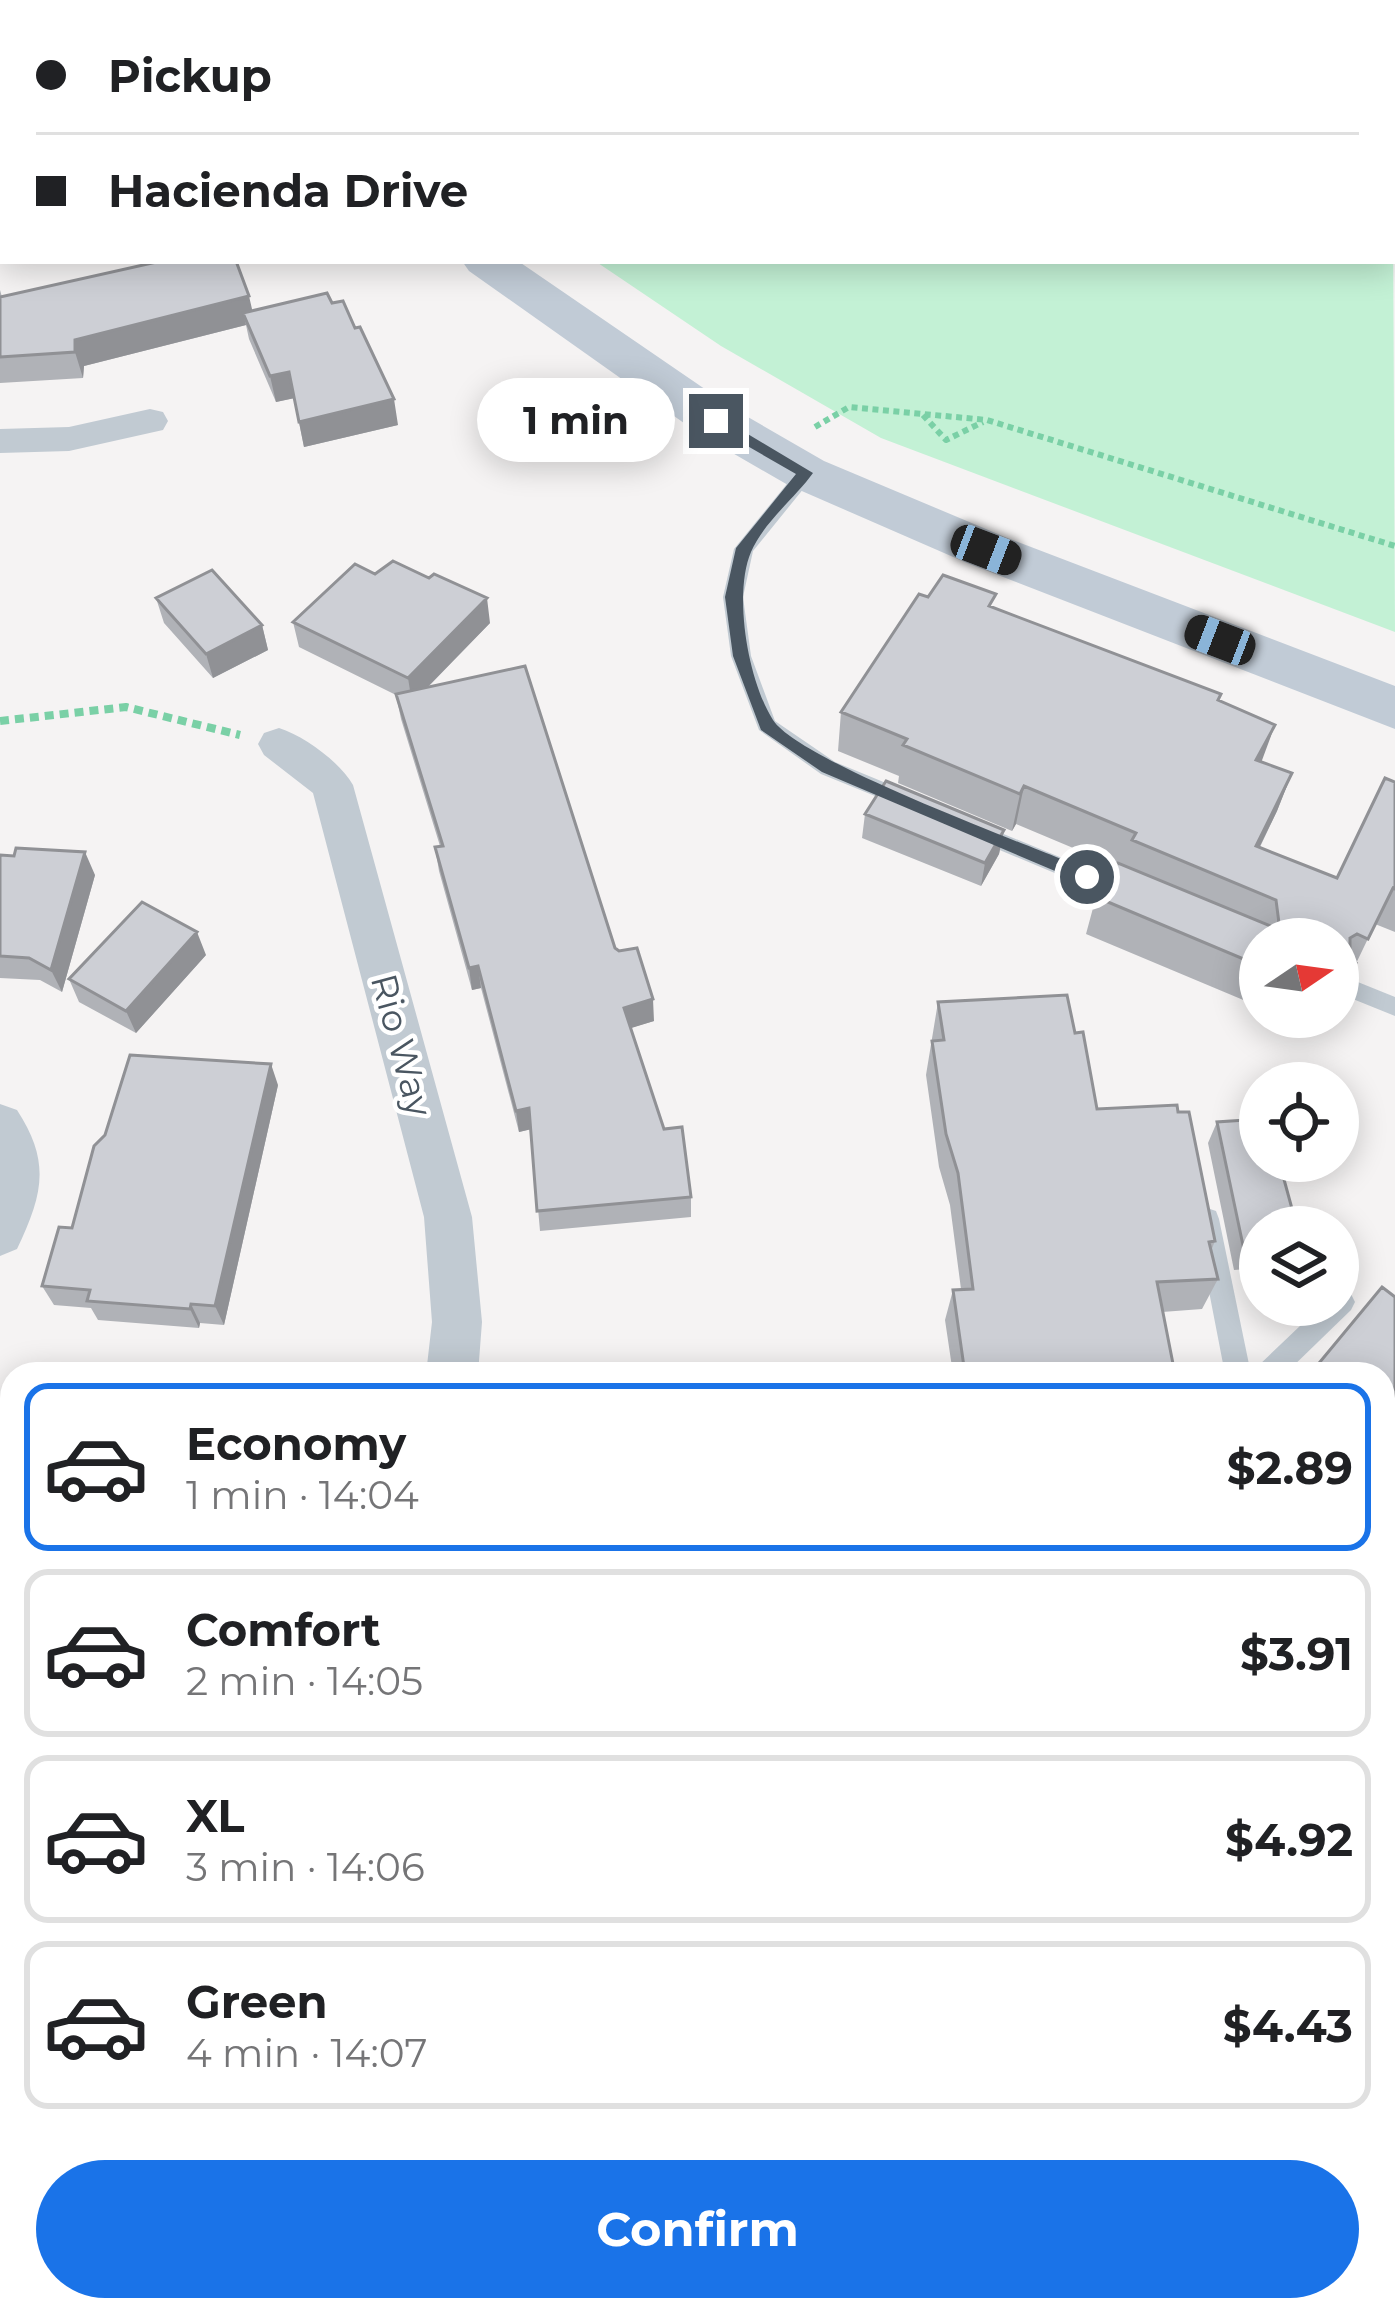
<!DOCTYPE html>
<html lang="en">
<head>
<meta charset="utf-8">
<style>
	body { margin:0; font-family:Montserrat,sans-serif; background:#f6f6f6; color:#202124; height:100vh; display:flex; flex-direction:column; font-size:45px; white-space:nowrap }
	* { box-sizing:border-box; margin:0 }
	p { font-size:39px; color:#757577 }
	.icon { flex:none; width:66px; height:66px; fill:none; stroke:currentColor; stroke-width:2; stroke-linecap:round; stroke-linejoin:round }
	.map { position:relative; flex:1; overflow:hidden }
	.details { position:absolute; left:0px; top:1362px; width:1395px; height:960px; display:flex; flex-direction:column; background:#fff; border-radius:36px 36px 0 0; box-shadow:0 6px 30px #0003 }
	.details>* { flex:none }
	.banner { position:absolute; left:0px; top:0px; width:1395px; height:264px; box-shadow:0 6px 30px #0003; display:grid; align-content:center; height:264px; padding:0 36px; background:#fff }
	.needle { width:78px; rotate:77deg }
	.controls { position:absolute; left:1239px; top:918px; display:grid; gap:24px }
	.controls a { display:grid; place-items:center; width:120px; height:120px; border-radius:50%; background:#fff; box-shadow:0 6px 30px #0003; font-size:60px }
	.end { position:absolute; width:54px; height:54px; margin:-27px; border:15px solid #4a5661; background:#fff; box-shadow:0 0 0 6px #fff }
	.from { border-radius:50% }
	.bubble { position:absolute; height:84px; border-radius:42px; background:#fff; box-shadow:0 6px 30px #0003; font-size:39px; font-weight:700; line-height:84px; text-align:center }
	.car { position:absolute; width:36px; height:72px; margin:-36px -18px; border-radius:15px; box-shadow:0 0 9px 3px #0007; background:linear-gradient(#222 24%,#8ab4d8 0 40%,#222 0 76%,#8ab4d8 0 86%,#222 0) }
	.banner b { display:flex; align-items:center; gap:42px; height:114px; font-size:45px }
	.banner b+b { border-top:3px solid #e0e0e0 }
	.banner i { width:30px; height:30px; background:#202124 }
	ul { padding:21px 0 0; list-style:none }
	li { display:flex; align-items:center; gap:36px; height:168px; margin:0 24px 18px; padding:0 12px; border:6px solid #e0e0e0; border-radius:24px }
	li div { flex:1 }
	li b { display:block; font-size:45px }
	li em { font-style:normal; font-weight:700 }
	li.current { border-color:#1a73e8 }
	li>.icon { width:108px; height:108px; stroke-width:1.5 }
	.primary-button { display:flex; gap:24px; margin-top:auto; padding:24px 36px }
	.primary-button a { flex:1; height:138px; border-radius:72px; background:#1a73e8; color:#fff; font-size:48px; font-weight:700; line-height:138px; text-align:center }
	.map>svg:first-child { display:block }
</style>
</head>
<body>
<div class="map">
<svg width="1395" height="2322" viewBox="0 0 1395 2322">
	<rect width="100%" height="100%" fill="#f5f3f3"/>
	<path fill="#c3f1d5" d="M0,0h1378l6,3h-1381v41z
		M1392,7l3,625 -514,-194 -160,-92 -126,-85h797z"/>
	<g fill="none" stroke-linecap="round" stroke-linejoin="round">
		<path fill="#90daee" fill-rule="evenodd" d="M1222,0h62l2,3h-62z
			M1392,72l3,1v39l-3,-1z"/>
		<path stroke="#7ad0a6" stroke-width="6" stroke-dasharray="6 4.5" stroke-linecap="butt" d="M1156,0l6,3
			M923,415l23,25 37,-18
			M815,427l34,-20 138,13 408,126"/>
		<path stroke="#7ad0a6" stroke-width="8" stroke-dasharray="9 6" stroke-linecap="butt" d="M0,721l126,-14 114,28"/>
		<path fill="#c1cad2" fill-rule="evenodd" d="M806,467l7,2v8l-60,74 -10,46 8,59 24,65 60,41 80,33 3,6 -11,8 -86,-35 -62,-44 -28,-74 -8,-59 11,-48 65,-80z
			M972,821l170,70 3,6 -3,6h-16l-162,-68 -3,-6 3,-6z
			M1338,974l57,23v19l-57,-23z
			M1207,1208l9,3 3,8 32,155h-26l-30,-155 3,-8z
			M1342,1291l9,3 4,8 -4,8 -66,64h-31l4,-8 64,-61h16v-13z
			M1383,1845l12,6v36l-12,-6z"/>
		<path fill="#c1cad2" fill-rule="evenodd" d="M150,409l13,3 5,9 -5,9 -94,21 -69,2v-24l69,-2z
			M279,728c25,8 61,34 74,57l119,432 10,105 -4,52h-52l6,-52 -8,-105 -111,-424 -49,-38 -6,-11 6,-11z
			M0,1104l17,6c34,52 26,84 0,139l-17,7z
			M0,1671l12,2v56l-12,-2z
			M1383,1672l12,5v62l-12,-5z
			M855,2310h67l5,12h-67z"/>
		<path fill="#c1cad2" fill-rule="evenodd" d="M0,227h3v26h-3z"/>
		<path fill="#c1cbd6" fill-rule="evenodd" d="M0,102h3v27h-3z
			M462,261h56l216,148 90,52 181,76 390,149v43l-428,-166 -179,-78 -90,-52 -229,-162z"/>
	</g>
	<path fill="#b0b2b7" d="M0,290l2,7 251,14 145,114 -94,22 -10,-49 -18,4 -27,-63 -3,-14 -162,41 -1,12 -83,5z
		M928,597l66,11 225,92 42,62 31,11 -15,38 -17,36 77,31 58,-96v150l-20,-8 -37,77v-62h-78v68l-174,-73 10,-37 20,-31 -100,-42 -4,7 -114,-48 1,-7 -61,-25 3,-39z
		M156,598l106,27 6,25 -55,28 -49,-55z
		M293,622l197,1 -62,64 187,261 39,73 -24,7 34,101 27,68v20l-151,14 -9,-102 -12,3 -38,-144 -9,2 -33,-119 -4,-24 5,-1 -39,-127 -5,-24 -97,-48z
		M865,814l139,16 -5,24 -18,32 -119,-48z
		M0,855l95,20 -33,117 -22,-12 -40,-2z
		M206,955l-70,78 -57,-31 -10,-23z
		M938,1002l137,31 22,76 118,132 -4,10 7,28 -16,30 -40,3 13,62h-222l-8,-54 8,-30 8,-1 -11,-84 -11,-38 -13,-92z
		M1284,1017h46l-8,16z
		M278,1085l-54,240 -24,-2 -1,5 -101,-8 -7,-12 -37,-3 -12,-19 30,-58z
		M1217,1122l43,105v41l-26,2 -26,-127z
		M1395,1297v359l-12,-11v-271z
		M12,1408v154l-12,-2v-148l10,1z
		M1395,2225v97h-74l-4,-12h66v-81z"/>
	<path fill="#909195" d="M249,296l6,26 -12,-9 3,12 -162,41 -1,12 -8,-26v-12z
		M289,372l6,26 -19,4 -6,-26z
		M394,399l4,26 -94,22 -5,-25z
		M487,598l3,25 -78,80 -4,-25z
		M262,625l6,25 -55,28 -7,-24z
		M1275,725l-14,38 -5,-3z
		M1292,773l-15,38 -35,72 14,-37z
		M1024,786l-8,38 -4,7 8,-37z
		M1004,830l-5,24 -18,32 4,-23z
		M85,852l10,23 -33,117 -11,-22z
		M197,932l9,23 -70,78 -10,-22z
		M478,966l3,22 -9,2 -3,-22z
		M653,999l1,22 -29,9 -1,-22z
		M271,1064l7,21 -54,240 -9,-19z
		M529,1108l3,21 -13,3 -3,-21z
		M191,1304l9,19 -1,5 -9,-19z
		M0,1973l10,5 -2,6 -8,-4z"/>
	<path fill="#cdcfd5" stroke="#909195" stroke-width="3" d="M161,261h75l13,35 -174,44v12l-75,5v-60z
		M327,293l5,10 11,-2 12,27 5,-1 34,72 -95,23 -10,-50 -19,4 -27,-63z
		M393,561l36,17 5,-4 53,24 -79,80 -115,-56 62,-58 20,10z
		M212,570l50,55 -56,29 -50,-56z
		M943,575l53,19 -7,12 232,88 -3,6 57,25 -19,35 36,13 -36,73 81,32 48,-100 10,4v107l-2,-1 -25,51 -11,-5 -7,4v20l6,5 -17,36 -1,-60h-78v27l-164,-69 22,-34 155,64 6,-4 -3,-23 -144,-60 4,-7 -112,-47 -4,8 -117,-49 4,-6 -66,-27 78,-118 9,3z
		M525,666l90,282 4,3 18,-3 16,51 -29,9 40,121 18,-2 9,70 -154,14 -8,-103 -13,3 -38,-145 -9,2 -34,-121 8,-1 -47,-152z
		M886,781l118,49 -19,33 -120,-49z
		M16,848l69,4 -34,118 -22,-12 -29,-2v-101l14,1z
		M142,902l55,30 -71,79 -57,-32z
		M1067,995l8,38 8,-1 14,77 80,-4 1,7h11l26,129 -6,1 9,37 -61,3 18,92h-21l8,-7 -114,7h-31l-1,-10 -52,3 -11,-77 20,-1 -15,-116 -12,-39 -14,-93 12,-1 -6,-38z
		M130,1055l141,9 -56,242 -24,-2 -1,5 -103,-8 3,-11 -48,-4 17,-59 13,1 22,-82 11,-11z
		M1260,1119v42h19l18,66h-37v22l-16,1 -27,-128z
		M1382,1287l13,10v316l-12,-11v-228h-73z
		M12,1408v141l-12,-2v-135l10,1z
		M0,1765l12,3v211l-12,-6z
		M1383,1952l2,6 8,-3 2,3v166l-12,4z
		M1395,2229v93h-52l-4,-12h44v-78z
		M529,2310h244l7,12h-253l7,-6z"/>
	<path fill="#4a5661" d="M711,418h10l92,55c-18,25 -50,50 -62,79 -18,42 -3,129 22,168 27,42 262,127 320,152v10h-12l-259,-110 -61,-42 -28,-74 -8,-59 11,-49 60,-74 -85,-49z"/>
	<g text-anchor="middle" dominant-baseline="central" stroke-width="9" stroke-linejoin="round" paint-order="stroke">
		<g font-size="36" fill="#4a5661" stroke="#fff">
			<text transform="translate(402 1045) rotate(75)">Rio Way</text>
		</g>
	</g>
</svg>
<div class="controls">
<a><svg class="needle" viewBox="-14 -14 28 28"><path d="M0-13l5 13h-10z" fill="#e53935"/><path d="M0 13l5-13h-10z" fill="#757577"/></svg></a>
<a><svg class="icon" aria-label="locate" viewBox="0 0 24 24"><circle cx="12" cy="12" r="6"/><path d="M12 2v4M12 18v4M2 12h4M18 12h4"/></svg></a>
<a><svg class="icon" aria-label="layers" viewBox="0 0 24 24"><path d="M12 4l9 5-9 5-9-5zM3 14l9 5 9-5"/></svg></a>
</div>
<i class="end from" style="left:1087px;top:877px"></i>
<i class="end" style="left:716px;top:421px"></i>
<div class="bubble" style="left:477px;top:378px;width:198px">1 min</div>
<i class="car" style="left:986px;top:550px;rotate:111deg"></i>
<i class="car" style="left:1220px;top:640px;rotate:291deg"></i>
<div class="banner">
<b><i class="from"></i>Pickup</b>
<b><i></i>Hacienda Drive</b>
</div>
<section class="details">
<ul>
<li class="current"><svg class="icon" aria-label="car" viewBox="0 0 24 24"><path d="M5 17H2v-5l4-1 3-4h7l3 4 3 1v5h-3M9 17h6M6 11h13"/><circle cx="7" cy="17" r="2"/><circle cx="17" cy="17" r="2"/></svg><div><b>Economy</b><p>1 min · 14:04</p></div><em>$2.89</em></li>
<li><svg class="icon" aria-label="car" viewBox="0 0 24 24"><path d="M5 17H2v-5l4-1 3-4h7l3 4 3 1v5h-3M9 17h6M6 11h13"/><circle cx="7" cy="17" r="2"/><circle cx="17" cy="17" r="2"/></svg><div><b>Comfort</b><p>2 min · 14:05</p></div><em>$3.91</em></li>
<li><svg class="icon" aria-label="car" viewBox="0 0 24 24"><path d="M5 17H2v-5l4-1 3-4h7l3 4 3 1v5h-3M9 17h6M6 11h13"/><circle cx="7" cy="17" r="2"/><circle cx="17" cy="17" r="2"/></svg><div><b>XL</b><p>3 min · 14:06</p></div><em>$4.92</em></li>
<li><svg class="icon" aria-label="car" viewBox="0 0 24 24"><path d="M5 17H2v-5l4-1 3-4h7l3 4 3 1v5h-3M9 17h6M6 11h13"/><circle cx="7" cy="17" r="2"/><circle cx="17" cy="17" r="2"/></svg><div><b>Green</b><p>4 min · 14:07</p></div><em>$4.43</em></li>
</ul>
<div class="primary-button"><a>Confirm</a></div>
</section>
</div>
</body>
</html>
